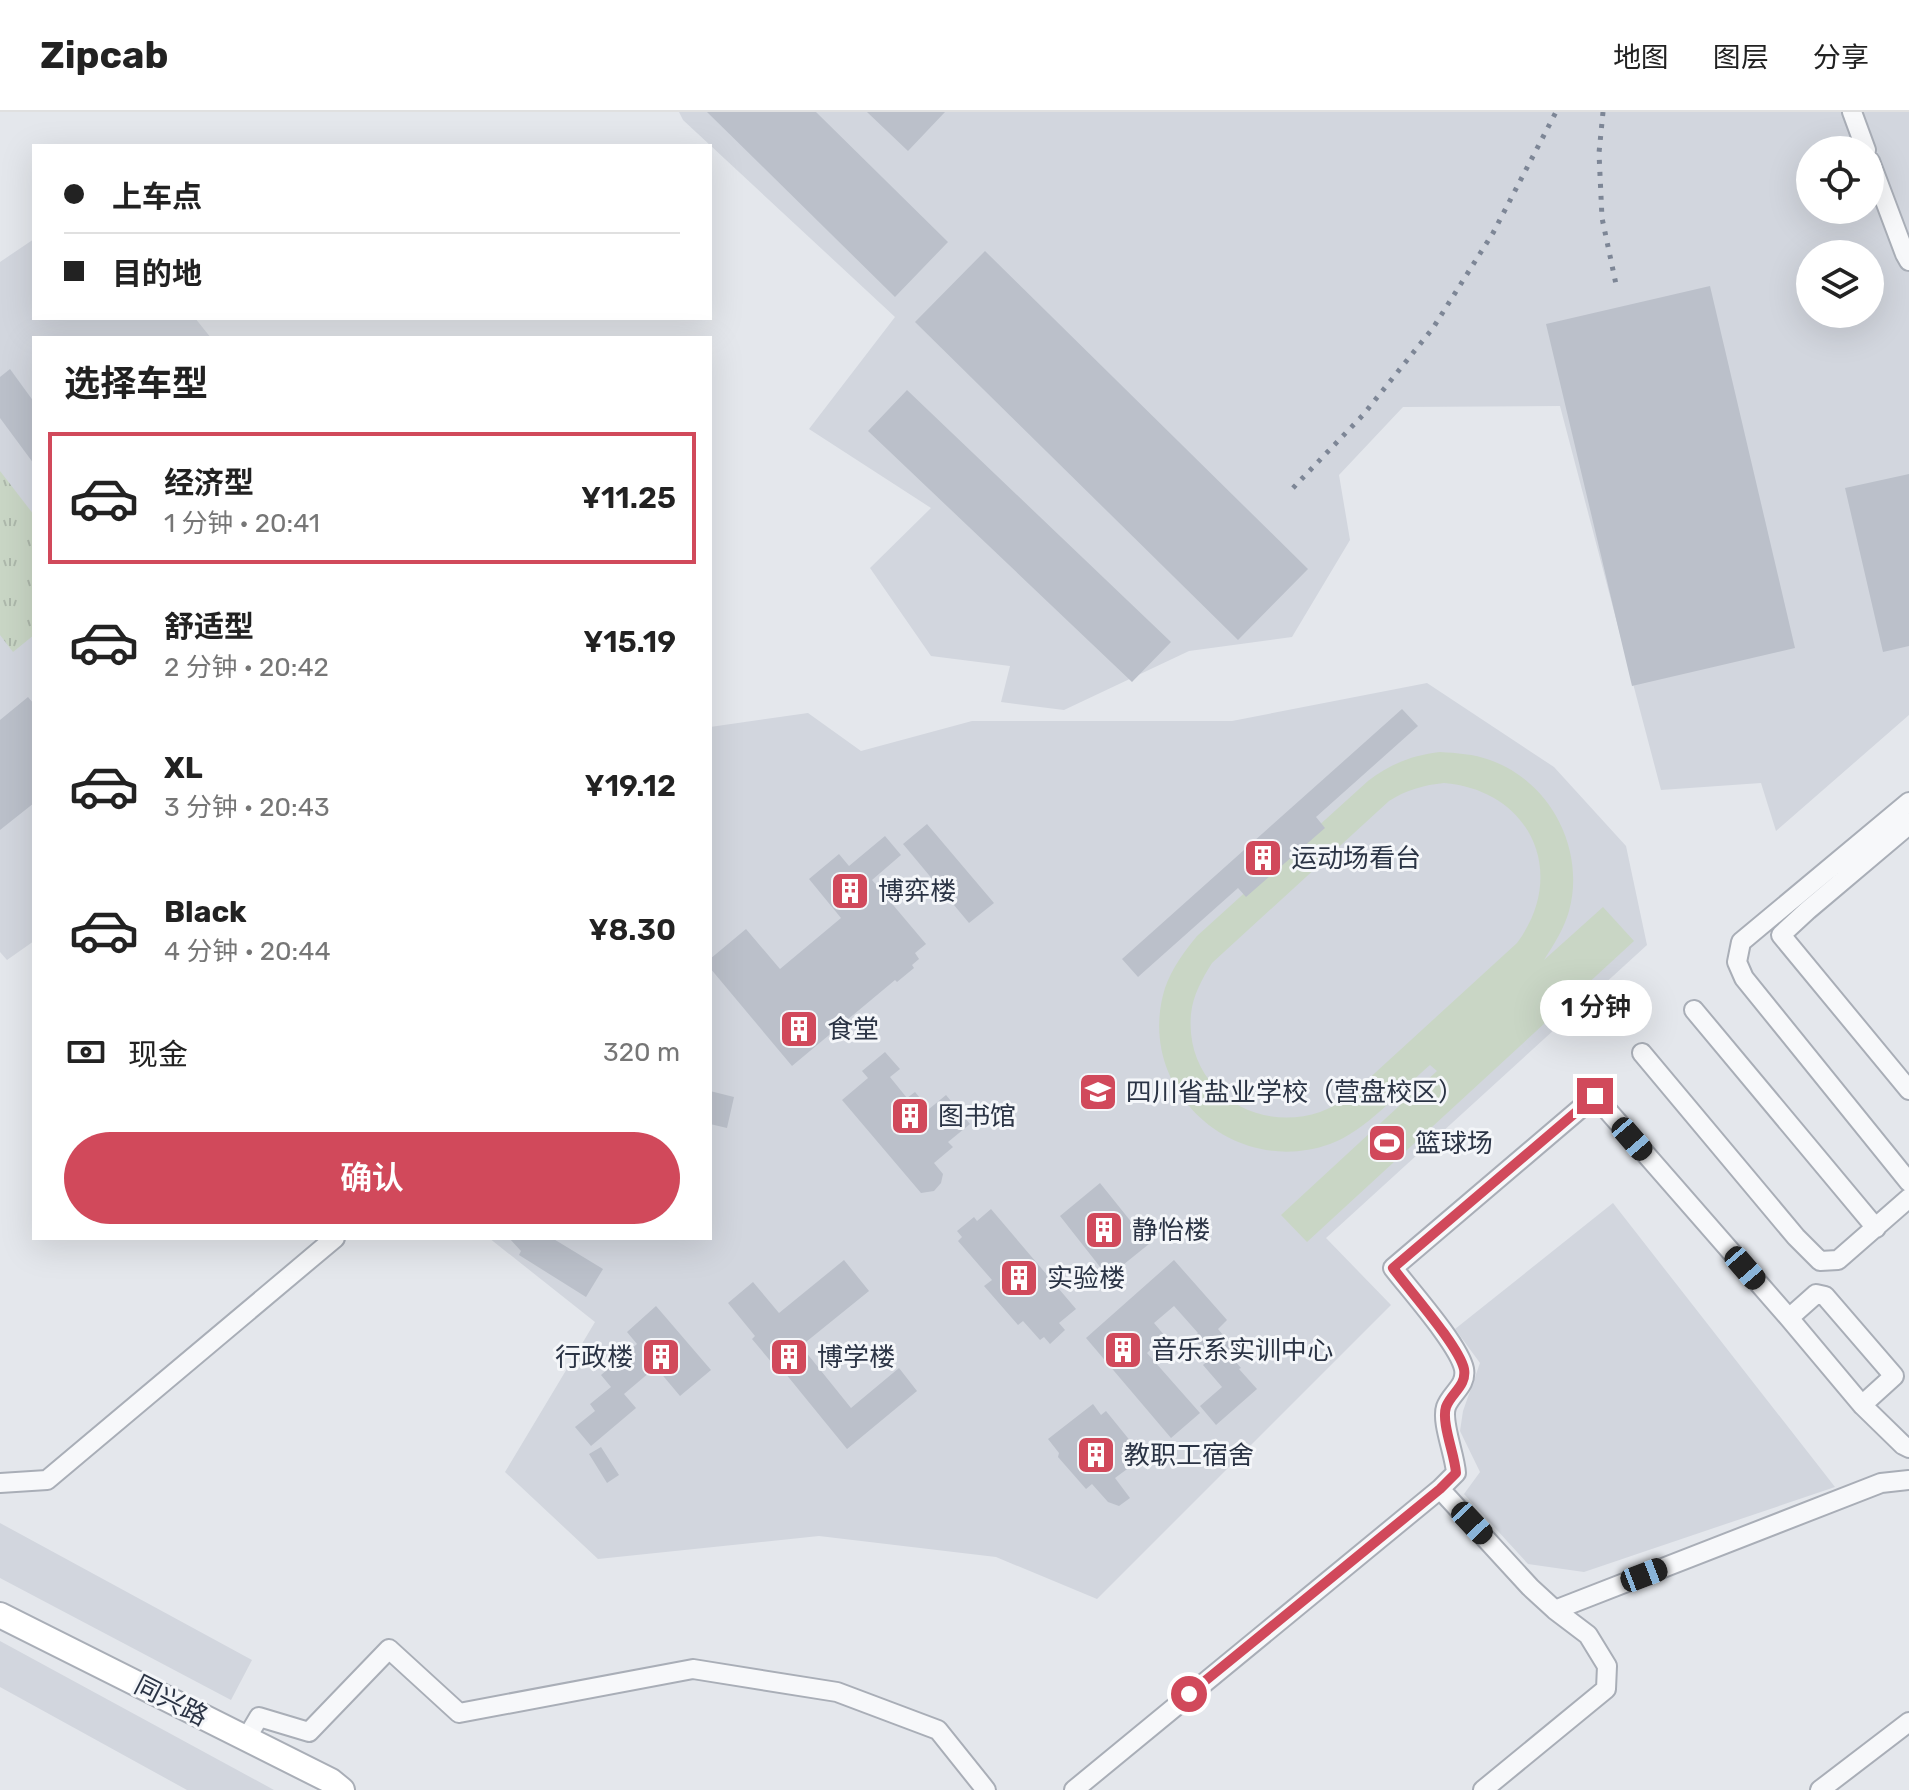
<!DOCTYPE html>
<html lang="zh">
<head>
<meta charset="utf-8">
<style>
	body { margin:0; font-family:Rubik,"Noto Sans SC",sans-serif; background:#f2f2f2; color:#222; height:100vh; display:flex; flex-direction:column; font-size:30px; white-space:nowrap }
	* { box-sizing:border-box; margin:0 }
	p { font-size:26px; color:#767676 }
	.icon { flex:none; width:44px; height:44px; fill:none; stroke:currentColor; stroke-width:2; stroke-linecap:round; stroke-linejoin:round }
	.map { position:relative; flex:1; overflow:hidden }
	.details { position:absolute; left:32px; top:224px; width:680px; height:904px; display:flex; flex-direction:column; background:#fff; border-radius:0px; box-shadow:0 8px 32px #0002 }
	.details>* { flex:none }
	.guide { position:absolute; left:32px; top:32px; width:680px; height:176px; border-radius:0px; box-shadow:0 8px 32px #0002; display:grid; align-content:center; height:176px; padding:0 32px; background:#fff }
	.fabs { position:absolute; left:1796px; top:24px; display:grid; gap:16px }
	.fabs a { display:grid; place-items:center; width:88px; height:88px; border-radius:50%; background:#fff; box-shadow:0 8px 32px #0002; font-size:40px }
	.end { position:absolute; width:36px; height:36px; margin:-18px; border:10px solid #d1495b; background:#fff; box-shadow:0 0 0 4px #fff }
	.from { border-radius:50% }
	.bubble { position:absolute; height:56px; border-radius:28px; background:#fff; box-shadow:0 8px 32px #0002; font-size:26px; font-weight:600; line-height:56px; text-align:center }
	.car { position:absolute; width:24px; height:48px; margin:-24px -12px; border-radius:10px; box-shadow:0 0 6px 2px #0007; background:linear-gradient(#222 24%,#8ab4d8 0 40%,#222 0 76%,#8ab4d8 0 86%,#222 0) }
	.guide b { display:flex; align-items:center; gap:28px; height:76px; font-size:30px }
	.guide b+b { border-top:2px solid #e0e0e0 }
	.guide i { width:20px; height:20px; background:#222 }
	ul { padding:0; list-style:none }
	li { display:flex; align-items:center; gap:24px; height:132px; margin:0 16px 12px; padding:0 16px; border:4px solid transparent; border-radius:0px }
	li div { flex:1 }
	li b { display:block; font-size:30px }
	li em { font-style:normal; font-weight:600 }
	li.active { border-color:#d1495b }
	li>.icon { width:72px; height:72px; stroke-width:1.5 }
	h2 { padding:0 32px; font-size:36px; line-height:96px }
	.pay { display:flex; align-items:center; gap:20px; height:88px; padding:0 32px; font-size:30px }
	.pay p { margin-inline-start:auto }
	.action { display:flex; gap:16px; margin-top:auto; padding:16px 32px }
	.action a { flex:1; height:92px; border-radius:48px; background:#d1495b; color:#fff; font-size:32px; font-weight:600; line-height:92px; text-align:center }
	header { display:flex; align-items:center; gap:48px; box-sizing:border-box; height:112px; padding:0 40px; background:#fff; border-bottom:2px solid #e0e0e0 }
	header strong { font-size:38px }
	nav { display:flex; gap:44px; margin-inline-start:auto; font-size:28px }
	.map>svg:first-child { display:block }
</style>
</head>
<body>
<header>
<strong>Zipcab</strong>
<nav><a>地图</a><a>图层</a><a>分享</a></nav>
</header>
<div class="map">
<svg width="1909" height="1678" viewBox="0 0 1909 1678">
	<defs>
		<pattern id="grass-tufts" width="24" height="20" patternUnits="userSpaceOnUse" patternTransform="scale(2)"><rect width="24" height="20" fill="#c9d6c5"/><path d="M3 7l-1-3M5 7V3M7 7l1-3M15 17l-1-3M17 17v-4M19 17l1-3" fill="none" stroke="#adb8ab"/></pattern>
	</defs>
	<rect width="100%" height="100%" fill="#e4e7ec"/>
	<path fill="#d2d6de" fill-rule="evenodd" d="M679,0h1230v603l-133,116 -15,-48 -100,7 -101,-384 -157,1 -64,68 11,65 -58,97 -103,14 -125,59 -63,-8 9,-36 -79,-10 -61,-88 61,-60 -122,-79 86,-112 -212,-197zM1810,38h60v60h-60zM1810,142h60v60h-60z
		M34,127v79h161l16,20h-177v603l-27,19 -7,-8v-690z
		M1427,571l127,84 72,79 21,99 -321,293 65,67 -294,294 -101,-42 -177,-21 -221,23 -93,-87 90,-150 -106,-84h221v-511l98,-14 53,38 111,-30h260z
		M1613,1091l222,284 -251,85 -56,-8 -64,-70 16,-22 -20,-41 3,-20 17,-48 -25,-34z
		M0,1411l252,137 -21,40 -231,-122z
		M0,1529l274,149h-87l-187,-103z"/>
	<path fill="url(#grass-tufts)" d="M0,359l34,44v120l-21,17 -13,-17z"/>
	<path fill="#c9d6c5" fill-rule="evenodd" d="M1440,640c17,1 33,2 50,8 60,21 96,89 79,151 -5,18 -15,33 -25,49l59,-53 31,34 -327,301 -26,-27 156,-144 -7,-6c-29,25 -64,66 -100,79 -98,35 -196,-56 -165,-156 7,-20 19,-36 32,-52l171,-155c22,-17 45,-26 72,-29zM1444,671c86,7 125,90 73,160l-165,151c-68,55 -169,8 -161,-80 2,-19 11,-35 21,-51l177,-162c17,-11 35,-16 55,-18z"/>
	<path fill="#bbc0ca" d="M707,0h109l132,130 -53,55z
		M867,0h78l-37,39z
		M985,139l323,318 -70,71 -323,-318z
		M1710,174l85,362 -163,38 -86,-362z
		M10,257l24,33v62l-34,-46v-41z
		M907,278l264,252 -39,40 -264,-251z
		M1909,362v172l-26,6 -38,-164z
		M28,585l6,7v99l-34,27v-110z
		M1402,597l16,17 -102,91 9,11 -79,69 -8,-9 -100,89 -16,-18z
		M927,712l67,79 -25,20 -66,-79z
		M885,724l16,19 -29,25 54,64 -11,9 4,6 -7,6 2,3 -17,14 -2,-2 -103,86 -82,-98v-9l36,-30 34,40 61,-51 -32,-39 30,-25 10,12z
		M885,940l15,17 -10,8 17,21 8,-6 14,17 17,-14 24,29 -22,18 5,5 -19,16 9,11 -2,9 -7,8 -13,2 -79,-93 26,-22 -6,-7z
		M710,979l24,6 -7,31 -17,-4z
		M1100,1071l49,61 -41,33 -48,-61z
		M991,1097l85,100 -17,14 6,7 -15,14 -6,-7 -4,3 -17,-19 -5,4 -34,-39 8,-6 -34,-39 4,-4 -5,-6 17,-14 3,4z
		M509,1126h43l51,31 -17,28 -67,-42 2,-4z
		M844,1148l25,31 -68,55 50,62 48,-40 18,23 -70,58 -66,-81 -3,2 -26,-31 3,-3 -27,-33 25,-21 26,31z
		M1174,1148l53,60 -9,9 16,19 -6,5 13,15 -2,1 18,20 -41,36 -16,-19 22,-19 -19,-22 8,-7 -18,-20 5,-5 -24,-27 -20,17 11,13 -18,17 53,60 -29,25 -85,-100z
		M656,1194l55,64 -31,26 -21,-25 -6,5 -3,-4 -26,22 12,14 -45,38 -16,-19 20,-16 -5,-7 21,-17 -10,-12 36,-31 -10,-12z
		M1093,1292l8,11 5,-4 30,37 -5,4 7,9 -23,17 15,20 -11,8 -11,-4 -16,-18 -6,5 -28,-32 1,-4 -11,-14z
		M601,1335l18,28 -12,8 -18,-29z"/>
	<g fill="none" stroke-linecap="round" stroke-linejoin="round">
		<g stroke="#a9aeb7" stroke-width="22">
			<path id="street" d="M1852,0l14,38
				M1870,49l35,93 4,7
				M1909,690l-168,140 -4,20 7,16 165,204
				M1909,711l-4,5 -97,82 -27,25 128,155
				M1694,898l182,218
				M1642,941l154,184 24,24 18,-1 71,-62
				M1789,1206l27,-24 9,2 69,80 -32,29
				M0,1371l47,-3 288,-242
				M1440,1377l16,-16c-1,-18 -15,-51 -10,-66 5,-14 21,-21 18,-38 -5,-24 -54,-79 -71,-101l202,-172 194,222 73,87 41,40 6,3
				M246,1627l13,-22 50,15 80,-83 70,64 234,-44 144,23 101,38 48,60
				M1074,1678l366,-301 90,98 25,23 326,-127 28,-3
				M1483,1678l123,-101 1,-23 -19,-31 -33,-25
				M1820,1678l89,-68"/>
		</g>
		<g stroke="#a9aeb7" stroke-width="28">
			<path id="secondary" d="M0,1503l331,166 11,9"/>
		</g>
		<use href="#street" stroke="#f7f8fa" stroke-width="18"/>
		<use href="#secondary" stroke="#fff" stroke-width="24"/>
		<path stroke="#7d8696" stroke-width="5" stroke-dasharray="4 8" stroke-linecap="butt" d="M1603,0l-4,41 3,65 15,71
			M1293,376l70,-73 70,-87 60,-95 63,-121"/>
	</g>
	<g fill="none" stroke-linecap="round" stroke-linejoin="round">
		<path stroke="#d1495b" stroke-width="10" d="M1189,1582l251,-205 16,-16c-1,-18 -15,-50 -10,-66 5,-14 21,-21 18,-38 -5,-23 -55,-79 -71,-101l202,-172"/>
	</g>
	<defs>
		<g id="building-square" transform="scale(2)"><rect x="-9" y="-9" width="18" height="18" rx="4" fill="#d1495b" stroke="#f4f6f9"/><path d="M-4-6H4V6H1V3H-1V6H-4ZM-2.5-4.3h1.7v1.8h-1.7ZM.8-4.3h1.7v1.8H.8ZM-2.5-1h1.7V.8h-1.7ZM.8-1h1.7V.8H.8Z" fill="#fff"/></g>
		<g id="university-square" transform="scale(2)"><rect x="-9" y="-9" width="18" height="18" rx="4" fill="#d1495b" stroke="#f4f6f9"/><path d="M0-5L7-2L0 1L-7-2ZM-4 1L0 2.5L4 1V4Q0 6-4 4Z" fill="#fff"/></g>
		<g id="stadium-square" transform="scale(2)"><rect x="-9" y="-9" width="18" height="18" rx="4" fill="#d1495b" stroke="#f4f6f9"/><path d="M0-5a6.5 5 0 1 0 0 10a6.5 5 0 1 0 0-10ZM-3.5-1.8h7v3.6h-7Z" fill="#fff"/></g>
	</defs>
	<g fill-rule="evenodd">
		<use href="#building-square" x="1263" y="746"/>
		<use href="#building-square" x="850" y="779"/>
		<use href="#building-square" x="799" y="917"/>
		<use href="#university-square" x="1098" y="980"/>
		<use href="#building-square" x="910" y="1004"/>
		<use href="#stadium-square" x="1387" y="1031"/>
		<use href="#building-square" x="1104" y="1118"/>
		<use href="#building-square" x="1019" y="1166"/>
		<use href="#building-square" x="1123" y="1238"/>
		<use href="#building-square" x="661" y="1245"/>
		<use href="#building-square" x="789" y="1245"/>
		<use href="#building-square" x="1096" y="1343"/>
	</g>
	<g text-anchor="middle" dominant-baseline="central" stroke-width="6" stroke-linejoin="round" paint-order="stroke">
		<g font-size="26" fill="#2b3445" stroke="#f4f6f9" text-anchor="start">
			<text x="1291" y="746">运动场看台</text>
			<text x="878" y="779">博弈楼</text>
			<text x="827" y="917">食堂</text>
			<text x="1126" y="980">四川省盐业学校（营盘校区）</text>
			<text x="938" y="1004">图书馆</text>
			<text x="1415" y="1031">篮球场</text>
			<text x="1132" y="1118">静怡楼</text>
			<text x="1047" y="1166">实验楼</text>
			<text x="1151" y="1238">音乐系实训中心</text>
			<text x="633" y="1245" text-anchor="end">行政楼</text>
			<text x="817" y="1245">博学楼</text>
			<text x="1124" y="1343">教职工宿舍</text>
		</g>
		<g font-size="26" fill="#2b3445" stroke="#f4f6f9">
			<text transform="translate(171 1589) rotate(27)">同兴路</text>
		</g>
	</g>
</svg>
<div class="fabs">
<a><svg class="icon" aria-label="locate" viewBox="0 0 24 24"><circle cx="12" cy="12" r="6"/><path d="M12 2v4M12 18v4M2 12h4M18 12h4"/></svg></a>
<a><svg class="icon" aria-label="layers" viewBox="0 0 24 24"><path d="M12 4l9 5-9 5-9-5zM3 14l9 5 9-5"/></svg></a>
</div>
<i class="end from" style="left:1189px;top:1582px"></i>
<i class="end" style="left:1595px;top:984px"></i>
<div class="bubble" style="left:1540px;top:868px;width:112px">1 分钟</div>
<i class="car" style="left:1632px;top:1027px;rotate:139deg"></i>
<i class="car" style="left:1745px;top:1156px;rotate:139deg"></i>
<i class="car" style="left:1472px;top:1411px;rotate:137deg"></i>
<i class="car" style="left:1644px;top:1463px;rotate:69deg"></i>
<div class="guide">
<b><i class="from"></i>上车点</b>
<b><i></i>目的地</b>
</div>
<section class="details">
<h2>选择车型</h2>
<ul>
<li class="active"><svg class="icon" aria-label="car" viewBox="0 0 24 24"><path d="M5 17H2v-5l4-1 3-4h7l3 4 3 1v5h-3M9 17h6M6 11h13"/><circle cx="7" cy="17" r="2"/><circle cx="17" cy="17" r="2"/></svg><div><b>经济型</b><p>1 分钟 · 20:41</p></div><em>¥11.25</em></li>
<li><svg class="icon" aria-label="car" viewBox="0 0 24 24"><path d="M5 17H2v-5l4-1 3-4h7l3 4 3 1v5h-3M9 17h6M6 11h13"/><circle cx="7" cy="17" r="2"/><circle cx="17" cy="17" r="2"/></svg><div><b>舒适型</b><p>2 分钟 · 20:42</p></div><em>¥15.19</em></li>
<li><svg class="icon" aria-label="car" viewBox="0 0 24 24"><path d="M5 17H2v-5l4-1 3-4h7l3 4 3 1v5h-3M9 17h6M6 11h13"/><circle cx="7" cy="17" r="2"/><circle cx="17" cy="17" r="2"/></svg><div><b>XL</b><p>3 分钟 · 20:43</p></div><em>¥19.12</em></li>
<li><svg class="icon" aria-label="car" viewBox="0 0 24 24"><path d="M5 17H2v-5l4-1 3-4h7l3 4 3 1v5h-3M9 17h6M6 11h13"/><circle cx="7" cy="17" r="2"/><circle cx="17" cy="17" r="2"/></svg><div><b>Black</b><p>4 分钟 · 20:44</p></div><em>¥8.30</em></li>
</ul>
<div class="pay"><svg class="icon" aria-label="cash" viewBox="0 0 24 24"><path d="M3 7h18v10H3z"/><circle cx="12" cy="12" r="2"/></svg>现金<p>320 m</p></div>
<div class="action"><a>确认</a></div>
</section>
</div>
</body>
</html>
